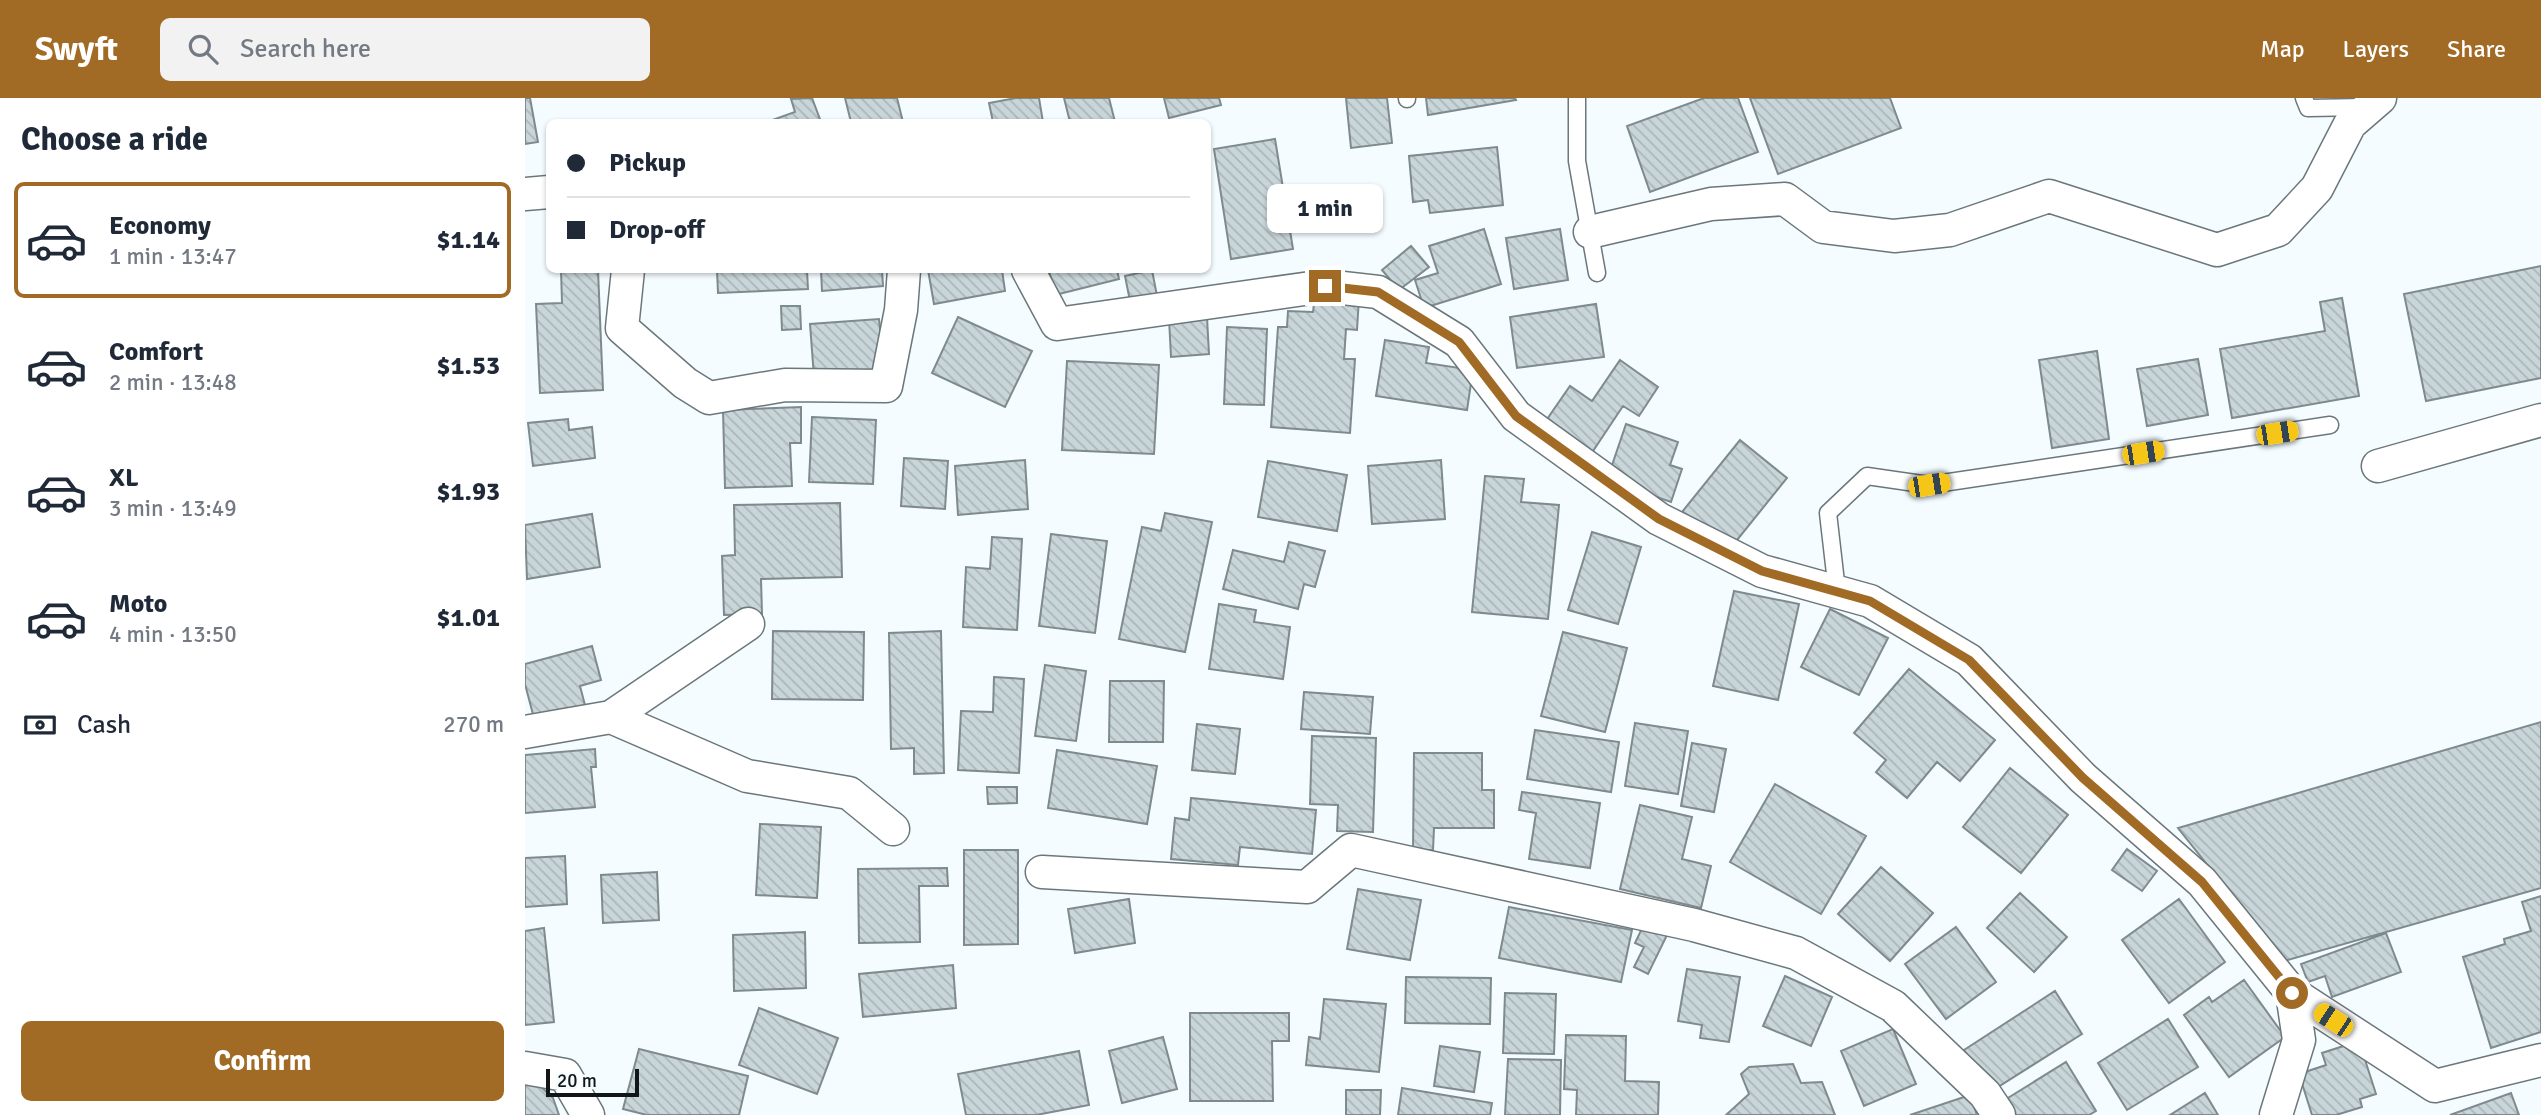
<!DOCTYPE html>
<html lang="en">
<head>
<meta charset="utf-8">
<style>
	body { margin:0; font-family:Signika,sans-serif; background:#f2f2f3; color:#1f2937; height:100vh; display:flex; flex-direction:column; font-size:26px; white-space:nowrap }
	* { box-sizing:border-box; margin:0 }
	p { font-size:23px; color:#747a83 }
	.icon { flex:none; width:38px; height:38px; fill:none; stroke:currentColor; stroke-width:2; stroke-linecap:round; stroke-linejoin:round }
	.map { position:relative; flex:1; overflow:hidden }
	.drawer { display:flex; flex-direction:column; background:#fff; width:525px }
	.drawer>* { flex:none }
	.hud { position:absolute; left:21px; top:21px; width:665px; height:154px; border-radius:10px; box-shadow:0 2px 5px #0004; display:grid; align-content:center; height:154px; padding:0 21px; background:#fff }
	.scale { position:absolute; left:21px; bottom:18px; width:93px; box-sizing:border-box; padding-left:7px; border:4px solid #121618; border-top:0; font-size:19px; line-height:24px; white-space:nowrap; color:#121618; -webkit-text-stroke:5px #f4fcff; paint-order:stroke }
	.end { position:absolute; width:32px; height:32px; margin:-16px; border:9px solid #a16b25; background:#fff; box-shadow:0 0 0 4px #fff }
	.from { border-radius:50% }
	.bubble { position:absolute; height:49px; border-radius:10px; background:#fff; box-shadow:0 2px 5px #0004; font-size:23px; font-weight:700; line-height:49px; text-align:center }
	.car { position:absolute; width:21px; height:42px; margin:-21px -10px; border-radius:9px; box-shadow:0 0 5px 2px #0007; background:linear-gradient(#f5c518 24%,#345 0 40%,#f5c518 0 76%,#345 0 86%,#f5c518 0) }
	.hud b { display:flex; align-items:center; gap:24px; height:66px; font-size:26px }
	.hud b+b { border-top:2px solid #e0e1e3 }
	.hud i { width:18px; height:18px; background:#1f2937 }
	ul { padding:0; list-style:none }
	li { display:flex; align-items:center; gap:21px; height:116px; margin:0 14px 10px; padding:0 7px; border:4px solid transparent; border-radius:10px }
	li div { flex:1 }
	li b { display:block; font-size:26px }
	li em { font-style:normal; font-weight:700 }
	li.selected { border-color:#a16b25 }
	li>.icon { width:63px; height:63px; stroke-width:1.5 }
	h2 { padding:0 21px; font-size:32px; line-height:84px }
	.pay { display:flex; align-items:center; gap:18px; height:77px; padding:0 21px; font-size:26px }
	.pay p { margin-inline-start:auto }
	.primary-button { display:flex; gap:14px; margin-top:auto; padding:14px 21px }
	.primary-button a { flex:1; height:80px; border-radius:10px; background:#a16b25; color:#fff; font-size:28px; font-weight:700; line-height:80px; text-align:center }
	header { display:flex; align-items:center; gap:42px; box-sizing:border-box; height:98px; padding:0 35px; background:#a16b25; color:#fff }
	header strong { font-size:33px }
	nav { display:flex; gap:38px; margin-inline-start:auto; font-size:24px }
	.search { width:490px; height:63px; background:#f2f2f3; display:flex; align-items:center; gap:18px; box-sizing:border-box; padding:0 24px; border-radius:10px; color:#747a83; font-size:26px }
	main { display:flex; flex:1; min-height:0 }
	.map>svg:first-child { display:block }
</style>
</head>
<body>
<header>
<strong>Swyft</strong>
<div class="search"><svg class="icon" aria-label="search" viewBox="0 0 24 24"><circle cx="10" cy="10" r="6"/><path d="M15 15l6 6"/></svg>Search here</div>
<nav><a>Map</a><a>Layers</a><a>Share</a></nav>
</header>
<main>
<section class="drawer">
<h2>Choose a ride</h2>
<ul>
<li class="selected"><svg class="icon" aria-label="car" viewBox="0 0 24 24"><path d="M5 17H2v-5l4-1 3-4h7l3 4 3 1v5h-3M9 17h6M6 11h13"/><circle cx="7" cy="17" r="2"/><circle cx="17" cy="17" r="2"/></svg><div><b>Economy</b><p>1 min · 13:47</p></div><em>$1.14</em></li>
<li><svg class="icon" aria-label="car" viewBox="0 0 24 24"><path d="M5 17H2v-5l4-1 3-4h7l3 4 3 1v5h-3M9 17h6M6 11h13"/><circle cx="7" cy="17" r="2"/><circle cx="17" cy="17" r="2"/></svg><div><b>Comfort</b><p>2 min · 13:48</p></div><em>$1.53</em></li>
<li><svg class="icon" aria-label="car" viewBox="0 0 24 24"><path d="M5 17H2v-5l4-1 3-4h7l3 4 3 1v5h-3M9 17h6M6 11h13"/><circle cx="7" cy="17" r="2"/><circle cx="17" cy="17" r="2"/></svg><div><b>XL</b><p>3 min · 13:49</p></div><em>$1.93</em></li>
<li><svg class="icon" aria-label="car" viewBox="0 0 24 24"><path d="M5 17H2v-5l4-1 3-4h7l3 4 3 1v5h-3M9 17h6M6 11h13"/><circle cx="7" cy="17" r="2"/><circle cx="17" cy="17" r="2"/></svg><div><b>Moto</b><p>4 min · 13:50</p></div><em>$1.01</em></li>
</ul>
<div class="pay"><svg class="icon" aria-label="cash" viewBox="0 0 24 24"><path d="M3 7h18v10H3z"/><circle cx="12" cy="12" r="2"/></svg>Cash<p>270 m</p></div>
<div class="primary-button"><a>Confirm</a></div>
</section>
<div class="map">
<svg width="2016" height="1017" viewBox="0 0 2016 1017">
	<defs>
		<pattern id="building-back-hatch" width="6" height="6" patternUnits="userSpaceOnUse" patternTransform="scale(1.75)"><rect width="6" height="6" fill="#c8d5d9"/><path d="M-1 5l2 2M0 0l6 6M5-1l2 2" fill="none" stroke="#abb6ba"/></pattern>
	</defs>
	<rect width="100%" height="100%" fill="#f4fcff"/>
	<path fill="url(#building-back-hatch)" stroke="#7e8a8e" stroke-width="2" d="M0,0h5l8,44 -13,2z
		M287,0l9,24h-54l28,-10 -4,-13z
		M320,0h52l6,24h-52z
		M491,0h23l4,24h-50l-4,-19z
		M539,0h45l6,24h-45z
		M639,0h55l2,7 -52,13z
		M821,0h41l5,45 -41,5z
		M901,0h89l1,2 -88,15z
		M1179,0h34l20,54 -108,40 -23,-66z
		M1225,0h140l11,30 -123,46z
		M750,41l18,110 -62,10 -17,-110z
		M972,49l6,58 -73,8 -2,-13 -15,2 -4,-46z
		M959,131l17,55 -77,24 -9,-28 23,-7 -9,-27z
		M1035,131l8,51 -54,9 -8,-51z
		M886,148l18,21 -30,23 -17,-20z
		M2016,168v112l-115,23 -22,-107z
		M36,172h37l5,120 -63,3 -4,-89 26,-1z
		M192,172h90l1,19 -90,4z
		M296,172h61l1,16 -61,5z
		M403,172h74l3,21 -71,13z
		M524,172h68l2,9 -64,16z
		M627,172l5,26 -27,5 -5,-25z
		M790,197l44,3 -2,32 -11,-1 -2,30h11l-5,74 -79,-6 7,-100h9l1,-16 25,1z
		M1817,200l17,98 -127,22 -12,-69 105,-18 -5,-29z
		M1071,206l8,53 -87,11 -7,-51z
		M256,208h19l1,23 -19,1z
		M433,219l74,34 -27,56 -73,-34z
		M682,219l2,37 -38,3 -2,-38z
		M354,221l5,52 -70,6 -4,-53z
		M702,229l40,2 -3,76 -40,-1z
		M860,242l44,7 -3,16 47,7 -6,40 -91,-14z
		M1572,253l12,88 -57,9 -13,-88z
		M1673,261l10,56 -61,11 -10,-57z
		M1095,262l38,27 -19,29 -16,-10 -34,51 -46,-32 27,-39 22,15z
		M542,263l92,4 -5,89 -92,-4z
		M276,309v36h-11l2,43 -67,2 -2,-78z
		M287,319l64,3 -3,64 -64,-2z
		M43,321l1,11 23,-3 3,31 -62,8 -5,-43z
		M1101,326l52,18 -8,23 12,4 -11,33 -64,-22z
		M1215,342l47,38 -58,72 -47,-38z
		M379,360l44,3 -3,48 -44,-3z
		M500,362l3,49 -70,6 -3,-49z
		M916,362l4,59 -73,5 -4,-58z
		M743,363l79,14 -10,56 -79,-14z
		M960,378l39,3 -3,23 38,3 -11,114 -76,-7z
		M315,405l2,74 -81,2 1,35 -38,1 -2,-59 13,-1 -1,-50z
		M640,415l47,9 -27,130 -66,-13 23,-112 19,4z
		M67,416l8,53 -73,12 -2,-54z
		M1067,434l49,15 -23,77 -50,-14z
		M526,436l56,7 -12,92 -56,-7z
		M467,439l30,2 -5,91 -54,-3 3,-60 24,2z
		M764,444l36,9 -10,36 -11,-3 -6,25 -75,-20 10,-39 51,12z
		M1209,493l65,13 -21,96 -65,-14z
		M694,506l37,6 -2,12 36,5 -7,52 -74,-10z
		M1305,511l58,29 -29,57 -58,-28z
		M248,533l91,1 -1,68 -91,-1z
		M416,533l3,142 -30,1v-26l-23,1 -2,-116z
		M1038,534l64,16 -22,84 -64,-16z
		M67,548l9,34 -21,6 6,23 -51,13 -10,-38v-20z
		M520,567l41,6 -10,70 -41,-5z
		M1384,571l86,71 -35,41 -23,-19 -30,36 -31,-26 10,-12 -32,-27z
		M469,579l30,2 -5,94 -61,-3 3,-59 32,1z
		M585,583h54l-1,61h-54z
		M779,594l69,5 -3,37 -69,-5z
		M2016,624v166l-257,73 -106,-133z
		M1110,625l53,8 -10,63 -53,-8z
		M672,626l43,5 -5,45 -43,-4z
		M1010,632l84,12 -8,50 -84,-13z
		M787,638l64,2 -3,94 -36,-1 1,-26 -28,-1z
		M1167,645l34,6 -12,63 -33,-6z
		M70,651l1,18h-5l4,40 -70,6v-58z
		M532,652l100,16 -10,58 -99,-16z
		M889,655h68v37h12v38h-60l-1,22h-20z
		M1485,670l58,47 -47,58 -58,-46z
		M1250,686l91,52 -45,78 -91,-52z
		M462,689h30v16l-29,1z
		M997,694l78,11 -10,65 -61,-9 7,-46 -17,-3z
		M666,700l125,12 -4,44 -72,-7 -2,18 -67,-6 4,-41 14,2z
		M1115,707l52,12 -10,42 29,7 -10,42 -81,-19z
		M235,726l61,3 -4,71 -61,-3z
		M1602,751l30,22 -15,20 -30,-21z
		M439,752h54v94l-54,1z
		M40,758l2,48 -42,3v-49z
		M1356,769l52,46 -43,48 -52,-47z
		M422,770l1,18h-29l1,56 -61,1 -1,-74z
		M132,774l2,48 -56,3 -2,-48z
		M833,791l63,11 -11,60 -63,-11z
		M1495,795l47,44 -33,35 -47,-44z
		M2016,798v136l-50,16 -28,-91 42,-13 -1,-5 27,-8 -9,-29z
		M604,801l6,44 -60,10 -7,-44z
		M1654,801l46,63 -56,41 -47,-63z
		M984,809l123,23 -11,52 -122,-24z
		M1121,822l23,11 -21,43 -14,-7 10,-20 -9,-4z
		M1431,829l40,55 -50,37 -41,-55z
		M19,830l10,94 -29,3v-94z
		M280,834l1,56 -72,3 -1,-56z
		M1861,835l15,39 -69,25 -7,-21 -17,6 -7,-18z
		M428,867l3,43 -93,9 -4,-43z
		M1162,871l53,8 -11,65 -29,-4 2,-13 -24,-4z
		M1260,878l47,21 -21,49 -48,-20z
		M881,879l85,1 -1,46 -85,-1z
		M1719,882l41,57 -56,40 -45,-62 25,-18 3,5z
		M1530,893l27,43 -92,58 -26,-42z
		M980,895l51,1 -2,60 -51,-1z
		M799,901l62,5 -7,68 -73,-7 3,-28 11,2z
		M234,910l79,30 -21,56 -78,-29z
		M665,915h99v28h-17l1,60h-83z
		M1643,921l30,48 -71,43 -29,-47z
		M1368,931l23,55 -52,22 -23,-55z
		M1041,937l60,1 -1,45 34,1 -1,33h-82l1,-25 -13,-1z
		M638,939l14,52 -55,14 -13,-52z
		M1834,943l17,53 -16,5 2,8 -26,8h-24l-13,-41 27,-9 -4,-12z
		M915,948l40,6 -6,40 -40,-6z
		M114,951l109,27 -9,39h-92l-24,-6z
		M554,953l10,54 -53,10h-70l-8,-41z
		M983,961l53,1 -1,55h-55z
		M1541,964l30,49 -7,4h-77l-9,-14z
		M1268,966l8,19 21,-1 13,33h-109l23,-21 -8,-20 8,-7z
		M12,985l16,15 6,17h-34v-31z
		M877,990l90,15 -2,12h-92z
		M821,992h35l-1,25h-34z
		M1680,995l13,22h-48z
		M1986,995l8,22h-69z
		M1445,997l7,20h-67z"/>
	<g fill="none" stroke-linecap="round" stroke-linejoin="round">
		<g stroke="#6b777a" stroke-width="19">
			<path id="service" d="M882,0v1
				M1052,0v63l20,112
				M1779,0l4,10 56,-1
				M1312,493l-9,-78 39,-37 62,9 401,-60"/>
		</g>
		<g stroke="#6b777a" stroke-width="35">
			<path id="minor" d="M0,96l24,-2
				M1065,134l121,-28 74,-5 38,28 71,9 56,-6 99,-34 168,54 61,-20 39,-42 33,-64 30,-26
				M103,172l-6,58 63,55 24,15 76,-13 101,1 15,-76 3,-40
				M503,172l29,54 268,-38 53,6 81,50 57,74 143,103 103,52 108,30 99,59 114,118 119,104 90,111 7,47 -23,75
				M1853,368l163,-46
				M86,619l136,59 102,17 44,36
				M0,634l86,-15 137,-93
				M517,774l265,15 44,-37 343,75 102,28 97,53 92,88 14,21
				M1767,895l143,93 106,-26
				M0,970l40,7 23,40"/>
		</g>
		<use href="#service" stroke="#fff" stroke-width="16"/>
		<use href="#minor" stroke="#fff" stroke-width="32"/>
	</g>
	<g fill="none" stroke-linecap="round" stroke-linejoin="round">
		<path stroke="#a16b25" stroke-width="9" d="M800,188l53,6 81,50 57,74 143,103 103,52 108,30 99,59 114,118 119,104 90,111"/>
	</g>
</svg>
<div class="scale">20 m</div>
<i class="end from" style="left:1767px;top:895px"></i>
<i class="end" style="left:800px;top:188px"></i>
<div class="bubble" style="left:742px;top:86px;width:116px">1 min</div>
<i class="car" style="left:1752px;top:335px;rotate:81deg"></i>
<i class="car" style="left:1618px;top:355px;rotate:81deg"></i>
<i class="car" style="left:1404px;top:387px;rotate:81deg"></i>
<i class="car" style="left:1808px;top:922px;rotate:303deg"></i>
<div class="hud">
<b><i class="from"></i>Pickup</b>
<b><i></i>Drop-off</b>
</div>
</div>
</main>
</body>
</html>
